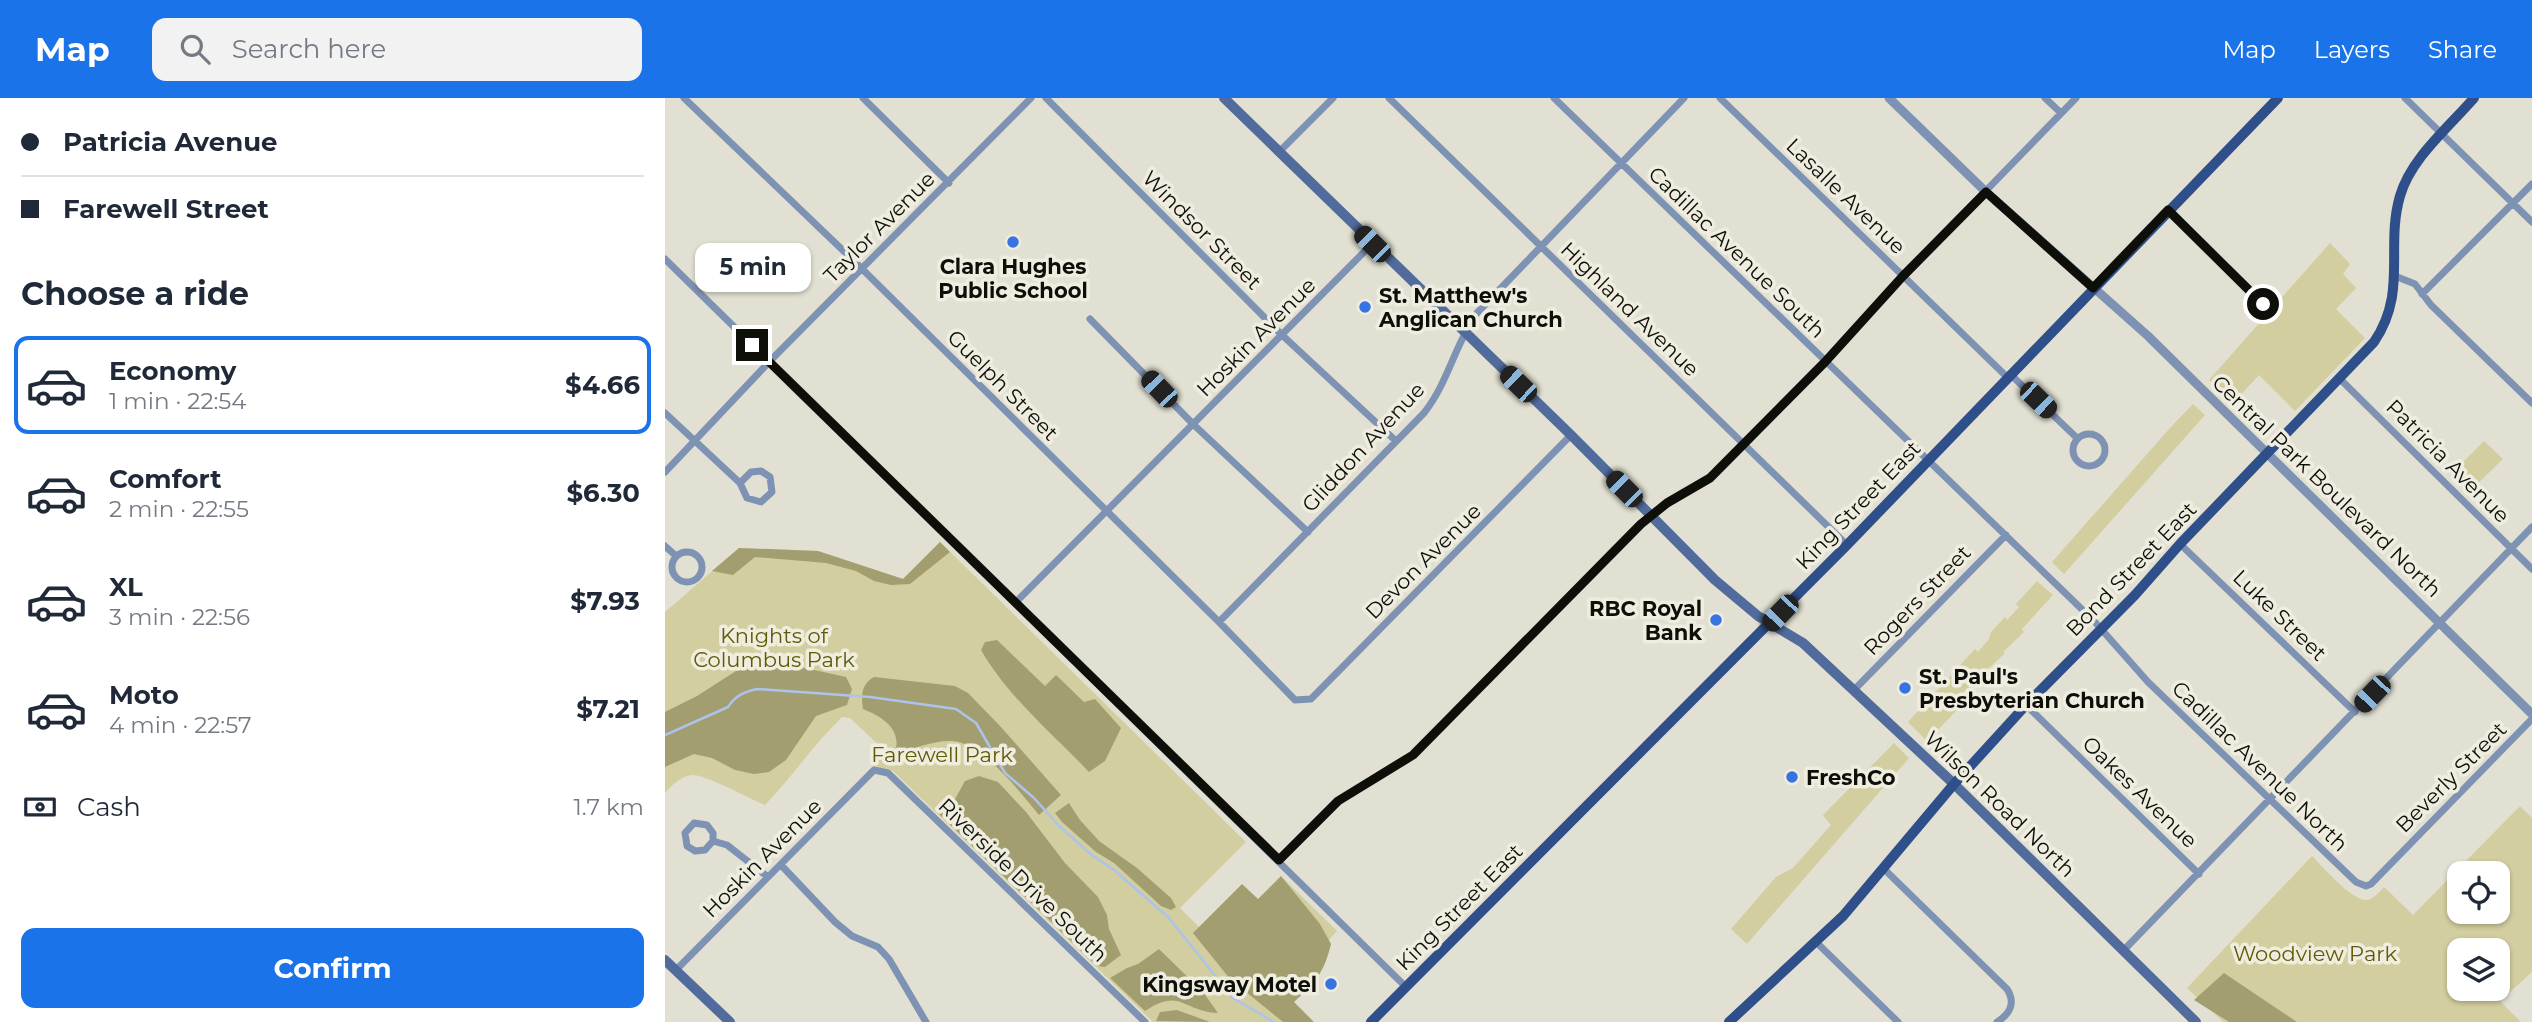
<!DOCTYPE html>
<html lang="en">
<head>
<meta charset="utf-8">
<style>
	body { margin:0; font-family:Montserrat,sans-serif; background:#f2f2f3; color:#1f2937; height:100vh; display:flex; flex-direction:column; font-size:26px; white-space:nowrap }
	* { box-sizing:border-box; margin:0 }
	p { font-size:23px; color:#747a83 }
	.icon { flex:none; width:38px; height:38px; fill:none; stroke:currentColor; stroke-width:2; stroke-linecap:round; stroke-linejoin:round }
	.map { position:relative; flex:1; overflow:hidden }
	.panel { display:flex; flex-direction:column; background:#fff; width:665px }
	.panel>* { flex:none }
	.hud { display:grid; align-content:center; height:154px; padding:0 21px; background:#fff }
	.controls { position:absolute; left:1782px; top:763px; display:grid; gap:14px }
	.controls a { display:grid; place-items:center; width:63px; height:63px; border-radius:14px; background:#fff; box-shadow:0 2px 5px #0004; font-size:35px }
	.end { position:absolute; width:32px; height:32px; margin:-16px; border:9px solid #0f0f0a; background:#fff; box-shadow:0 0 0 4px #fff }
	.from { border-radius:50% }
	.bubble { position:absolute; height:49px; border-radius:14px; background:#fff; box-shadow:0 2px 5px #0004; font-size:23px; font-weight:700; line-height:49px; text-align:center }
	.car { position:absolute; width:21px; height:42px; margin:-21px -10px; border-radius:9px; box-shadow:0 0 5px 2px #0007; background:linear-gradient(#222 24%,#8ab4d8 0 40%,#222 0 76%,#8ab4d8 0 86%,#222 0) }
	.hud b { display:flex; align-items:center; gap:24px; height:66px; font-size:26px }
	.hud b+b { border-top:2px solid #e0e1e3 }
	.hud i { width:18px; height:18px; background:#1f2937 }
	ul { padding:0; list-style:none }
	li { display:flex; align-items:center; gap:21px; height:98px; margin:0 14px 10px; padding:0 7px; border:4px solid transparent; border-radius:14px }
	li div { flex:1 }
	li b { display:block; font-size:26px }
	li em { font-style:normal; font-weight:700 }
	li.active { border-color:#1a73e8 }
	li>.icon { width:63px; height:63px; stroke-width:1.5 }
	h2 { padding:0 21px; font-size:32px; line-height:84px }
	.pay { display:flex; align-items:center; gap:18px; height:77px; padding:0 21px; font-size:26px }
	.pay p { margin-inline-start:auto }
	.primary-button { display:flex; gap:14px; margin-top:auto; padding:14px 21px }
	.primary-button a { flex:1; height:80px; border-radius:14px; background:#1a73e8; color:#fff; font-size:28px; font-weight:700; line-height:80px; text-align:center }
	header { display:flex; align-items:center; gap:42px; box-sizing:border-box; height:98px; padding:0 35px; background:#1a73e8; color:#fff }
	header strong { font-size:33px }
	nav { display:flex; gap:38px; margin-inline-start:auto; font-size:24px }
	.search { width:490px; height:63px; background:#f2f2f3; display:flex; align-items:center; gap:18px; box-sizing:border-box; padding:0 24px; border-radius:14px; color:#747a83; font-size:26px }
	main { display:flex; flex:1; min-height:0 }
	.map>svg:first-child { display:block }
</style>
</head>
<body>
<header>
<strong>Map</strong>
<div class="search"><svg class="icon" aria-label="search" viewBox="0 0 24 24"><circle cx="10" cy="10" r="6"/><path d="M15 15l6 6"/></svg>Search here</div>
<nav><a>Map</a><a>Layers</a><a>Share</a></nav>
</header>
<main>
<section class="panel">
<div class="hud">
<b><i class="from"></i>Patricia Avenue</b>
<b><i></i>Farewell Street</b>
</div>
<h2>Choose a ride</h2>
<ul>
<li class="active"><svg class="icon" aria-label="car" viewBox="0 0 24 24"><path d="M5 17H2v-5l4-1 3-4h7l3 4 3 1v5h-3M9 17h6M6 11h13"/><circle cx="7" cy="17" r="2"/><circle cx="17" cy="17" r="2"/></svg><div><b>Economy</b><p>1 min · 22:54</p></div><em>$4.66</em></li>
<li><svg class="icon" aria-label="car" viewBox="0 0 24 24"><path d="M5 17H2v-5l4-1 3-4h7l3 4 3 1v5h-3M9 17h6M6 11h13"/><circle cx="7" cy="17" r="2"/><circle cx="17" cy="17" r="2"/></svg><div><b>Comfort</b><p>2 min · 22:55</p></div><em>$6.30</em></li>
<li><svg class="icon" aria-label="car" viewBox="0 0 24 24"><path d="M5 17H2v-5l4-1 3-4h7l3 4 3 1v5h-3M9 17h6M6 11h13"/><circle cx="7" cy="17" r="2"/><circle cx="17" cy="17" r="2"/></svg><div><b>XL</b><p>3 min · 22:56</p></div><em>$7.93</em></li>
<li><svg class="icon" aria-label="car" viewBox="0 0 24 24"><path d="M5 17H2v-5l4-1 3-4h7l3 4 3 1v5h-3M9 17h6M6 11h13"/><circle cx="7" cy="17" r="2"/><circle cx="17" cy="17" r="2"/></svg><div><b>Moto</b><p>4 min · 22:57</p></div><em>$7.21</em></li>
</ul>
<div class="pay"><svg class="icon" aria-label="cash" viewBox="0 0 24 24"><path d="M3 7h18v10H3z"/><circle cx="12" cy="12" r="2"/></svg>Cash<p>1.7 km</p></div>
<div class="primary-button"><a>Confirm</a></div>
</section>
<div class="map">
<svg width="1867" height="924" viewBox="0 0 1867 924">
	<rect width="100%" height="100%" fill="#e1e0d2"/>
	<path fill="#d3ce9f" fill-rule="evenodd" d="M1665,145l20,21 -7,10 13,14 -20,21 29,29 -70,73 -36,-36 -26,28 -24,-23z
		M1528,306l12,11 -141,159 -12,-12 118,-134z
		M1819,343l19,18 -34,33 -18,-18z
		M275,444l306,300 -66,66 35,35 68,-65 54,53 -57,62 29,29h-156l-260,-251 -20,-5 11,-16 -34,-32 -8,-1c-28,27 -50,60 -77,88 -15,-6 -60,-31 -73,-30 -11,1 -20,10 -27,18v-181l74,-64 79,3 85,28z
		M1372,483l16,14 -31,34 2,3 -21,20 2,1 -54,51 6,6 -30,31 -19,-19 67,-73 3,3 11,-13 2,-7 14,-15 2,3 12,-13 -3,-3z
		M1229,645l15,15 -162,186 -16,-15 45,-52 17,-9 38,-43 -8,-10z
		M1855,708l12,12v154l-32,29 21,21h-298l-36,-34 125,-132c10,10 41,46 55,44 7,-1 12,-8 17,-13l29,28zM1794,775h38v39h-38zM1794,852h38v39h-38z"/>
	<path fill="#a39e70" d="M275,444l10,10 -40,32 -19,1 -17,-4 -18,-10 -30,-8 -71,-6 -22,18 -21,-4 27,-23 79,3 85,28z
		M332,542l48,46 11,-11 28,27 11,-3 26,29 -16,33 -16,11c-37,-39 -81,-75 -108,-122l4,-8z
		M119,568l26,3 36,8 6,12 -5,16 -31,11 -30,44 -17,12 -15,2 -19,-4 -23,-12 -18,-4 -29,13v-55l32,-16 39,-25 19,-4z
		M209,579l81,9 13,7 33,34 60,68 -22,20c-18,-22 -57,-72 -86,-74 -20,-1 -41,8 -59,14 10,-25 -11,-38 -31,-46 -2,-13 -2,-25 11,-32z
		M314,678l19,6 28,30 39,51 33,34 9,18 2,14 12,26 -16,12 -8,-1 -159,-153 17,-14 10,-18z
		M404,705l11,17 19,21 38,27 34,30 5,9 -5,3 -10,-4 -47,-43 -18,-11 -34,-30 -7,-9z
		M616,778l39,48 11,20c-7,29 -16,39 -37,58l20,20h-31l-53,-43 -37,-46 49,-49 16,15z
		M494,851l44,43 15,21c-36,-2 -37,-26 -73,-2l-35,-33 17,-10 11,-4z
		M1559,875l73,49h-68l-35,-22z
		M512,912l33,12 -54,-1 4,-9z"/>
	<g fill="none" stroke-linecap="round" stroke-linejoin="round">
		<path stroke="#acc3ec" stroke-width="2.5" d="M0,637l63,-28c8,-12 16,-15 29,-18l113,8 86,12 20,14 29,50 29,25 25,28 34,30 21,14 55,48 64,80 41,24"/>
		<path stroke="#7e92b3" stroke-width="7" d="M19,0l169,162 366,362 76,78 16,-1 260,-264
			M198,0l86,85
			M381,0l236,237 114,106
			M724,0l458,447
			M889,0l540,523 54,61 208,200 10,4 5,-2 161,-165
			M1055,0l287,279
			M1380,0l16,15
			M1740,0l127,124
			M614,54l54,-54
			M1504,112l94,94
			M0,161l741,728
			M1730,178l20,8 16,21 101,98
			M1757,196l110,-110
			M425,221l104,106 114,107
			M1345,276l67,64
			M1675,281l192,190
			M0,315l75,70 7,15 14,4 11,-10 -2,-15 -9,-6 -10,1 -11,11
			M1408 352a16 16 0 1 1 32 0a16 16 0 1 1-32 0Z
			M0,374l104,-110 262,-264
			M1515,446l175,168
			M0,448l10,9
			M7 469a15 15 0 1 1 30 0a15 15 0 1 1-30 0Z
			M351,504l356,-358
			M554,524l205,-209c24,-30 31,-69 53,-100l207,-215
			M1189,592l152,-155
			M1361,607l173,169
			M48,743l-8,9 -10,1 -8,-5 -2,-13 9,-10 13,2 6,8v8l14,4 41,32
			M614,762l59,-59 75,-46 228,-231 33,-25 36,-21 115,-116 78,-86 173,-178
			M116,767l54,57 17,14 26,11 11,12 37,63
			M1219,771l123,120c9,14 3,25 -10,33
			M1151,844l82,80
			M1458,853l409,-424
			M11,872l198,-200 14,3 257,249"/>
		<path stroke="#7e92b3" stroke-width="9" d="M1224,0l97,94 162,144 384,378"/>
		<path stroke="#506b9c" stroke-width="10" d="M559,0l347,337 144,145 43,36 45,27 151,141 242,238
			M0,862l65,62"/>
		<path stroke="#2f4f8a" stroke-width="10" d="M706,924l476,-477 431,-447
			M1064,924l114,-106 111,-132 72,-79 109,-110 45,-51 194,-202c34,-50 11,-94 26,-146 11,-38 49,-69 74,-98"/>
	</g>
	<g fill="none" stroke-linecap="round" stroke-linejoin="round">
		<path stroke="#0f0f0a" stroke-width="9" d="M87,247l527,515 59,-59 75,-46 228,-231 26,-21 43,-25 115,-116 78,-86 83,-84 107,96 75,-78 95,94"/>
	</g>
	<g fill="#3873e2" stroke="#efeddf" stroke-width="2.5">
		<circle cx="348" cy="144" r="7"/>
		<circle cx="700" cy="209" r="7"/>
		<circle cx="1051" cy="522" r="7"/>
		<circle cx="1240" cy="590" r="7"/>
		<circle cx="1127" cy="679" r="7"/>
		<circle cx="666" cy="886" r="7"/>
	</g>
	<g text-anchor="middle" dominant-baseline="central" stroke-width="7" stroke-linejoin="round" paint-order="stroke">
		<g font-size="21" fill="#0f0f0a" stroke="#efeddf">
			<text transform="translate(1181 98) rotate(44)">Lasalle Avenue</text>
			<text transform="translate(214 129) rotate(-45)">Taylor Avenue</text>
			<text transform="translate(537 132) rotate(45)">Windsor Street</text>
			<text transform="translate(1072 154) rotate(44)">Cadillac Avenue South</text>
			<text transform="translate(965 211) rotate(44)">Highland Avenue</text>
			<text transform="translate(591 239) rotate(-45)">Hoskin Avenue</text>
			<text transform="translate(338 287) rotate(45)">Guelph Street</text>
			<text transform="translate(698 349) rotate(-47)">Gliddon Avenue</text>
			<text transform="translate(1783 363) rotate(45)">Patricia Avenue</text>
			<text transform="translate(1662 388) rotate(44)">Central Park Boulevard North</text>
			<text transform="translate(1193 407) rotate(-46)">King Street East</text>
			<text transform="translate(758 463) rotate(-45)">Devon Avenue</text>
			<text transform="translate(1466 471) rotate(-46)">Bond Street East</text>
			<text transform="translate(1252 502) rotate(-46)">Rogers Street</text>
			<text transform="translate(1615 517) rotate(44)">Luke Street</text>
			<text transform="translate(1595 668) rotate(44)">Cadillac Avenue North</text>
			<text transform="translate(1786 679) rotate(-45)">Beverly Street</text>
			<text transform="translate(1475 694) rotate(44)">Oakes Avenue</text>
			<text transform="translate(1335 706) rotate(44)">Wilson Road North</text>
			<text transform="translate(97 760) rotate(-45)">Hoskin Avenue</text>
			<text transform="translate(358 782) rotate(44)">Riverside Drive South</text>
			<text transform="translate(794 809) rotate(-45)">King Street East</text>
		</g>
		<g font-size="21" font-weight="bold" fill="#0f0f0a" stroke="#efeddf" text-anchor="start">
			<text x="348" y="168" text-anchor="middle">Clara Hughes<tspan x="348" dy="24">Public School</tspan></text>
			<text x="714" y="197">St. Matthew's<tspan x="714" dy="24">Anglican Church</tspan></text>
			<text x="1037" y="510" text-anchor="end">RBC Royal<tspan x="1037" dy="24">Bank</tspan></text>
			<text x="1254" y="578">St. Paul's<tspan x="1254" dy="24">Presbyterian Church</tspan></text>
			<text x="1141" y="679">FreshCo</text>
			<text x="652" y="886" text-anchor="end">Kingsway Motel</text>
		</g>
		<g font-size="21" fill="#605906" stroke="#efeddf">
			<text x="109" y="537">Knights of<tspan x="109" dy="24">Columbus Park</tspan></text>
			<text x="277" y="656">Farewell Park</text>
			<text x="1650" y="855">Woodview Park</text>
		</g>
	</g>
</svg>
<div class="controls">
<a><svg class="icon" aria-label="locate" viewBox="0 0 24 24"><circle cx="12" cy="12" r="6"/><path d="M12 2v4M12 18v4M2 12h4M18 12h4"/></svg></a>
<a><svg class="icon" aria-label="layers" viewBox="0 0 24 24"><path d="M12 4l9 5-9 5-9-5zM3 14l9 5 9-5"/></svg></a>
</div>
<i class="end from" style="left:1598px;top:206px"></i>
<i class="end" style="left:87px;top:247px"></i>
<div class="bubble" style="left:30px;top:145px;width:116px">5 min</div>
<i class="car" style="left:707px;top:146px;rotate:315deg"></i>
<i class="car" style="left:853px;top:286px;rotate:314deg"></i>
<i class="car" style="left:494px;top:291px;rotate:316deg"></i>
<i class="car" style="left:1373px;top:302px;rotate:134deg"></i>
<i class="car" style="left:959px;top:391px;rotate:315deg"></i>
<i class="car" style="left:1115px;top:515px;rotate:224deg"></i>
<i class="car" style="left:1707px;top:596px;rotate:224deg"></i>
</div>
</main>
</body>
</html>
